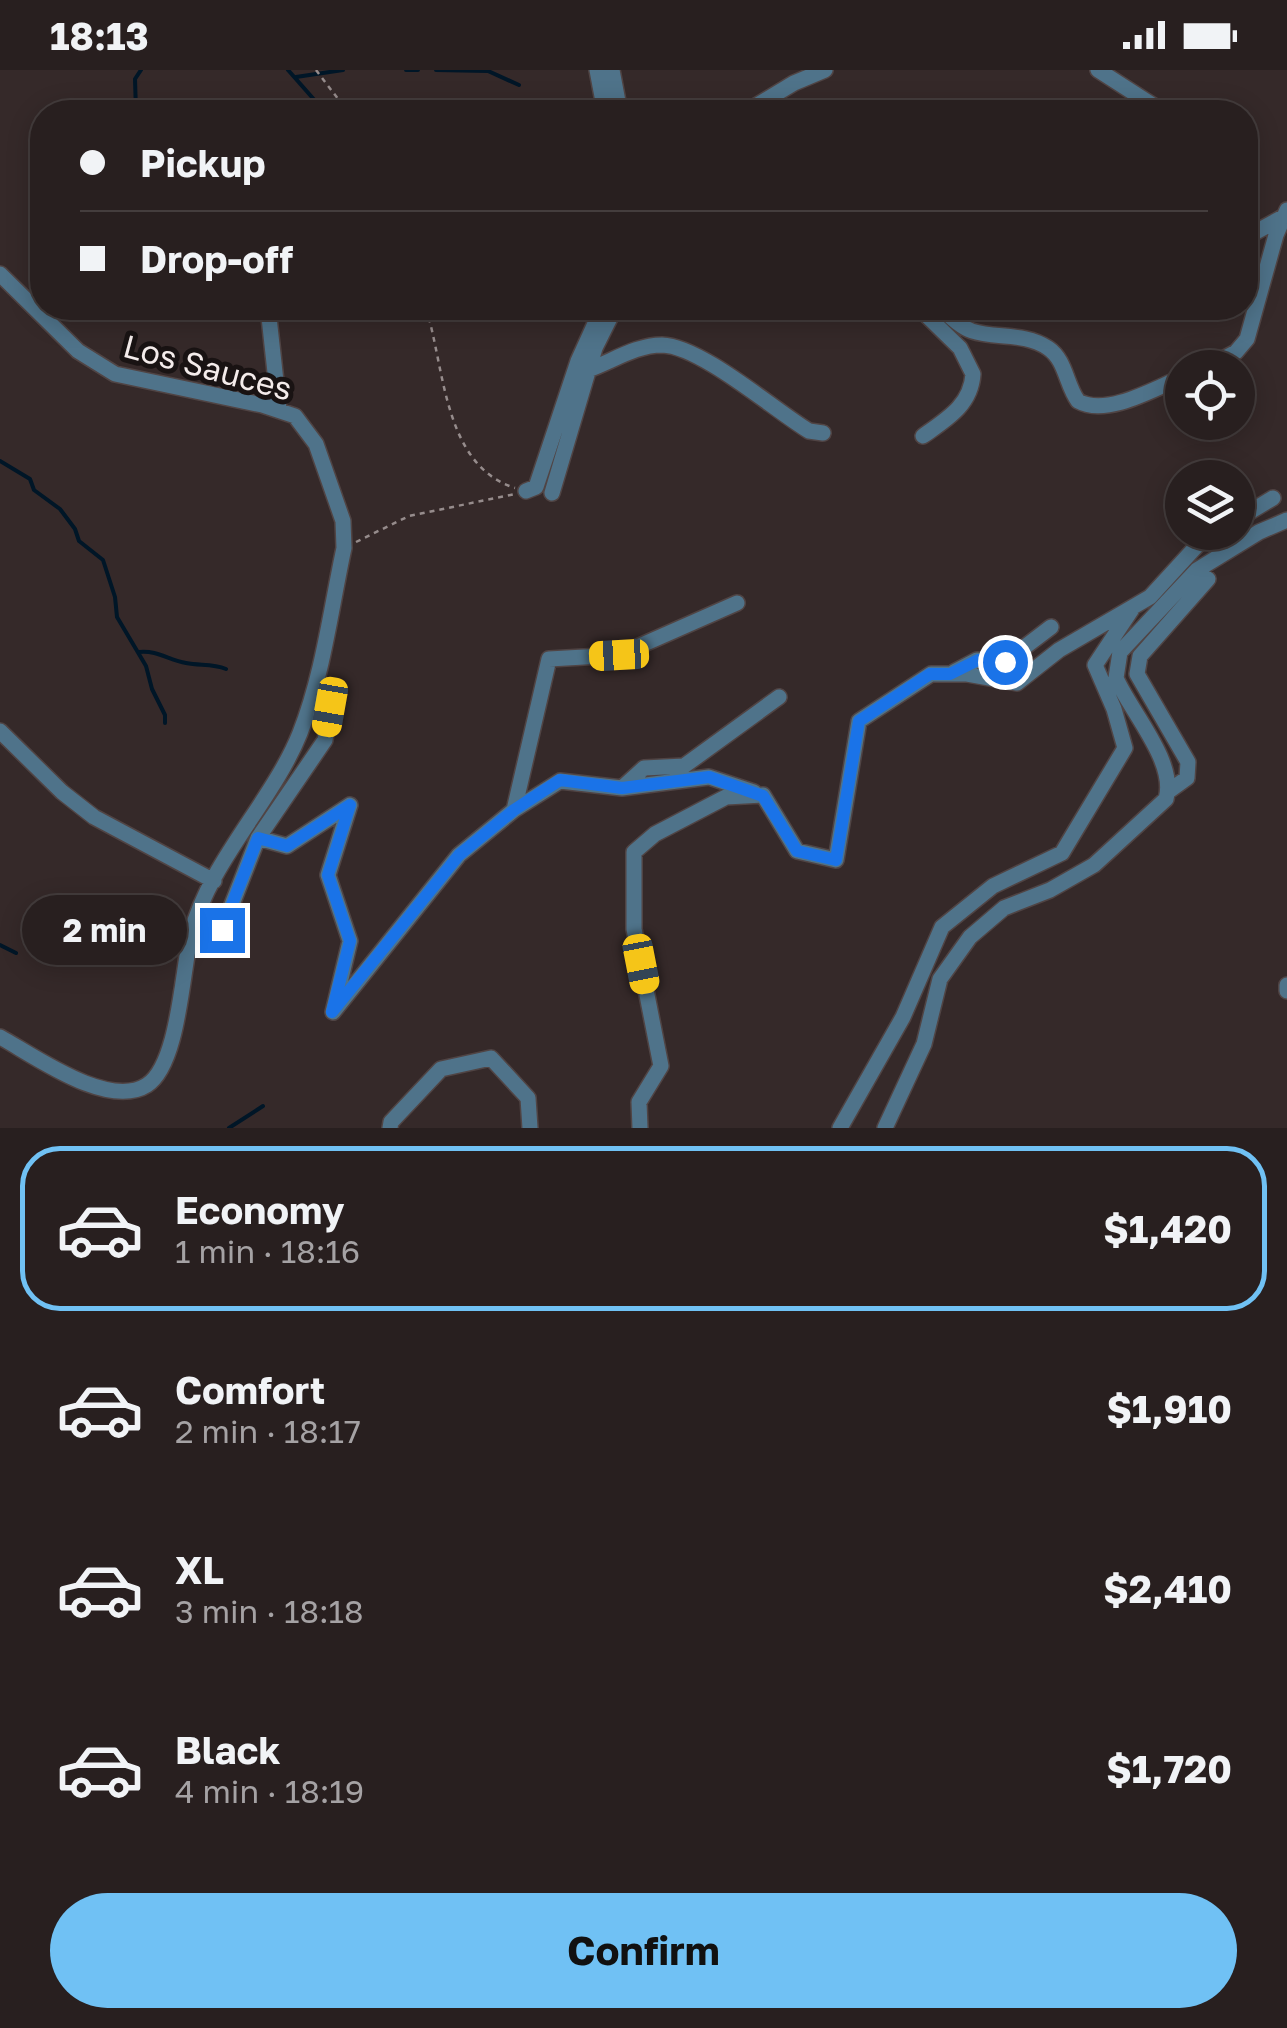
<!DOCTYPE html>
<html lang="en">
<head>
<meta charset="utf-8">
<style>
	body { margin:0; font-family:"Golos Text",sans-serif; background:#342c2c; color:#f1f3f6; height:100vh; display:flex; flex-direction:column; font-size:38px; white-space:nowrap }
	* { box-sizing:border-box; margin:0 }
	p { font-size:32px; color:#a5a2a4 }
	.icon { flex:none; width:55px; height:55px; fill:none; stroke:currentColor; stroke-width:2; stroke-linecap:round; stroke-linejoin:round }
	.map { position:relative; height:1058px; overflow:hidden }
	.panel { display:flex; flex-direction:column; background:#281f1f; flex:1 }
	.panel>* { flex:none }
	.top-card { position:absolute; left:30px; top:30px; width:1228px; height:220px; border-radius:40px; box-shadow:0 5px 25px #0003,0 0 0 2px #443d3d; display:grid; align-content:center; height:220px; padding:0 50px; background:#281f1f }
	.controls { position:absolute; left:1165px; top:280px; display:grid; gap:20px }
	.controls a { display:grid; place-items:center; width:90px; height:90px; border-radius:50%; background:#281f1f; box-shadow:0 5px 25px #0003,0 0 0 2px #443d3d; font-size:50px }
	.end { position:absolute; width:45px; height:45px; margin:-22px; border:12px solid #1a73e8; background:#fff; box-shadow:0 0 0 5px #fff }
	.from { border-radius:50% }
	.bubble { position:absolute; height:70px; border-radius:35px; background:#281f1f; box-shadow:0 5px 25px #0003,0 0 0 2px #443d3d; font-size:32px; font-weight:700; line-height:70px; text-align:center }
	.car { position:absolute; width:30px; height:60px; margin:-30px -15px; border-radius:12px; box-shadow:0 0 8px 2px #0007; background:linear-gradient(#f5c518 24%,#345 0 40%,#f5c518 0 76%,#345 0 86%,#f5c518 0) }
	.top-card b { display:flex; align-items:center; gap:35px; height:95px; font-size:38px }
	.top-card b+b { border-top:2px solid #443d3d }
	.top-card i { width:25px; height:25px; background:#f1f3f6 }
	ul { padding:18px 0 0; list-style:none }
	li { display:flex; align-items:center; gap:30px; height:165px; margin:0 20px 15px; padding:0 30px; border:5px solid transparent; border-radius:40px }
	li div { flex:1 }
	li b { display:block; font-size:38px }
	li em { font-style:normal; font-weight:700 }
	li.selected { border-color:#70c1f4 }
	li>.icon { width:90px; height:90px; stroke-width:1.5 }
	.cta { display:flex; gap:20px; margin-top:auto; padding:20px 50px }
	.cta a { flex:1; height:115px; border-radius:60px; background:#70c1f4; color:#111; font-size:40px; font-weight:700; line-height:115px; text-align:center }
	.status { display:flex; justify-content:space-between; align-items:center; height:70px; padding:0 50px; background:#281f1f; direction:ltr }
	.status svg { height:28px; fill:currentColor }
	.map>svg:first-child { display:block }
</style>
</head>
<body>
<div class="status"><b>18:13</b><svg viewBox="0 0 49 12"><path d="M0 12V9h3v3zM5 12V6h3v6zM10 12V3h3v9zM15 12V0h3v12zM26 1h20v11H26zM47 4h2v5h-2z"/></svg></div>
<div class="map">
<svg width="1287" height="1058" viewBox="0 0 1287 1058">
	<rect width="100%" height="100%" fill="#352929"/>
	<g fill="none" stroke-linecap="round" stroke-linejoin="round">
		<path stroke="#001627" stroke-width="4" d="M288,0l37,42
			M406,0h12
			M436,0l52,1 31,14
			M296,7l47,-7
			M136,42l-1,-33 6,-9
			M0,391l30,18 4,11 26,19 15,20 4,12 24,19 12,37 2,20 29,49 6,23 13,26v8
			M139,582c18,-2 30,8 47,11 14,3 26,0 40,6
			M0,875l16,8
			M229,1058l34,-22"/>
		<g stroke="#504444" stroke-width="18">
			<path id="minor" d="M597,0l8,42
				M612,0l8,42
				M1098,0l56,36 3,6
				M746,42l48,-29 31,-13
				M1245,168l38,-21
				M0,204l78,77 37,23 147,31 33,11 21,28 27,77 1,27c-13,60 -21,127 -44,185 -27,68 -91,129 -109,201 -9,37 -12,130 -44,151 -39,25 -114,-30 -147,-48
				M268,238l11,101
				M919,238l41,40 13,26c-2,31 -26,45 -50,62
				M941,238c9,8 19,19 31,23 23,8 52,1 76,17 18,12 18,37 30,53 28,16 76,-12 104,-24
				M1206,298l30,-16 11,-13 29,-104 11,-25
				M588,300c25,-9 48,-25 74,-25 39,1 112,65 147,86l14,2
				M526,421l10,-4 42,-126 24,-53
				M552,423l43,-145 20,-40
				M1238,449l35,-21
				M954,602l23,-12 28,2 46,-35
				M0,661l62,61 32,25 120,64
				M622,718l22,-20 40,-2 95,-69
				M1169,721l18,-13 1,-16 -51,-88 3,-18 68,-77
				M514,740l35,-151 70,-4 118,-52
				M258,768l29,8 63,-41 -22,70 22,66 -17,71 126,-157 55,-45 46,-29 62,7 87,-11 45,15
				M222,860l36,-92 67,-98 5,-33
				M1287,915v6
				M390,1058l1,-6 50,-53 50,-11 37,40 2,30
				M640,1058l-1,-26 22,-36 -27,-137v-77l21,-18 71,-37 37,-2 34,56 39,9 23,-139 72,-47h36l50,9 42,-33 91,-53 54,-59 11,-6
				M840,1058l63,-111 39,-90 51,-41 69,-33 63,-105 -11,-39 -19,-44 37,-56
				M885,1058l39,-84 16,-65 30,-42 34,-29 46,-18 44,-25 72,-66c11,-37 -36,-88 -50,-121l4,-26 77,-82 62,-38 28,-12"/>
		</g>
		<path stroke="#968c8c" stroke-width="2.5" stroke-dasharray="5 5" stroke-linecap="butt" d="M316,0l32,42
			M426,238c19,60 17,157 89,180
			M356,472l53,-26 106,-22"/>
		<use href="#minor" stroke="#4f738a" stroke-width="15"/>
	</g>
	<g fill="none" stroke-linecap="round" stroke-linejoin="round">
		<path stroke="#1a73e8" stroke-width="12" d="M222,860l36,-92 29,8 63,-41 -22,70 22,66 -18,71 127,-157 55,-45 46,-30 62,8 87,-11 54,19 34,55 39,9 23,-139 71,-47h20l28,-14 27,2"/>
	</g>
	<g text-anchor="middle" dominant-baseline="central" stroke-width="10" stroke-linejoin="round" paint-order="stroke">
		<g font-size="32" fill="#f4eceb" stroke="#191313">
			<text transform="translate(208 297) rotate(15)">Los Sauces</text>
		</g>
	</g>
</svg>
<div class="controls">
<a><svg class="icon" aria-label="locate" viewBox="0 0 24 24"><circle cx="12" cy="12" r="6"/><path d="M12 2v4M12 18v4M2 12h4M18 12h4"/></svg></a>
<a><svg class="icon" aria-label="layers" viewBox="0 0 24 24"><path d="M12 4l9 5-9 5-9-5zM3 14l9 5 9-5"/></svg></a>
</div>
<i class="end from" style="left:1005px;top:592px"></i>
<i class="end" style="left:222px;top:860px"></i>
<div class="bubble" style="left:22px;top:825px;width:165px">2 min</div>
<i class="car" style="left:619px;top:585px;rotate:267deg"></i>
<i class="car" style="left:330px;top:637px;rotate:190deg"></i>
<i class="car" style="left:641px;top:894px;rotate:169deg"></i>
<div class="top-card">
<b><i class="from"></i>Pickup</b>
<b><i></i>Drop-off</b>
</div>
</div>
<section class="panel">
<ul>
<li class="selected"><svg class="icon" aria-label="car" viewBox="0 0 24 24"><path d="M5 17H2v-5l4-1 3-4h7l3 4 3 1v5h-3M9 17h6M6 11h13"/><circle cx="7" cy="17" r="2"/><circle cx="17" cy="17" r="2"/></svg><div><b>Economy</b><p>1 min · 18:16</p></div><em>$1,420</em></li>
<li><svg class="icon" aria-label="car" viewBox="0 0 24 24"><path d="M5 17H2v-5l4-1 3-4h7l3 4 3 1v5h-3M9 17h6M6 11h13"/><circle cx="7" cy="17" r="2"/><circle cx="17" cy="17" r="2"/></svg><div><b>Comfort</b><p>2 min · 18:17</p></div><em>$1,910</em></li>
<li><svg class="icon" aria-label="car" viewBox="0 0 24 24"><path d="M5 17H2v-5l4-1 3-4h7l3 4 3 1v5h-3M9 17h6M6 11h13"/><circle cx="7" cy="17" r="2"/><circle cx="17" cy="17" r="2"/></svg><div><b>XL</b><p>3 min · 18:18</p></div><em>$2,410</em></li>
<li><svg class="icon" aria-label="car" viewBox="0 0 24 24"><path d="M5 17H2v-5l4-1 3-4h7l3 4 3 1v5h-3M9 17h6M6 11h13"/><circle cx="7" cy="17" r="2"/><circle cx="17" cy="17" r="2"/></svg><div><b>Black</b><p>4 min · 18:19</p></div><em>$1,720</em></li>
</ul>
<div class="cta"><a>Confirm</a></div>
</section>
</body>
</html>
